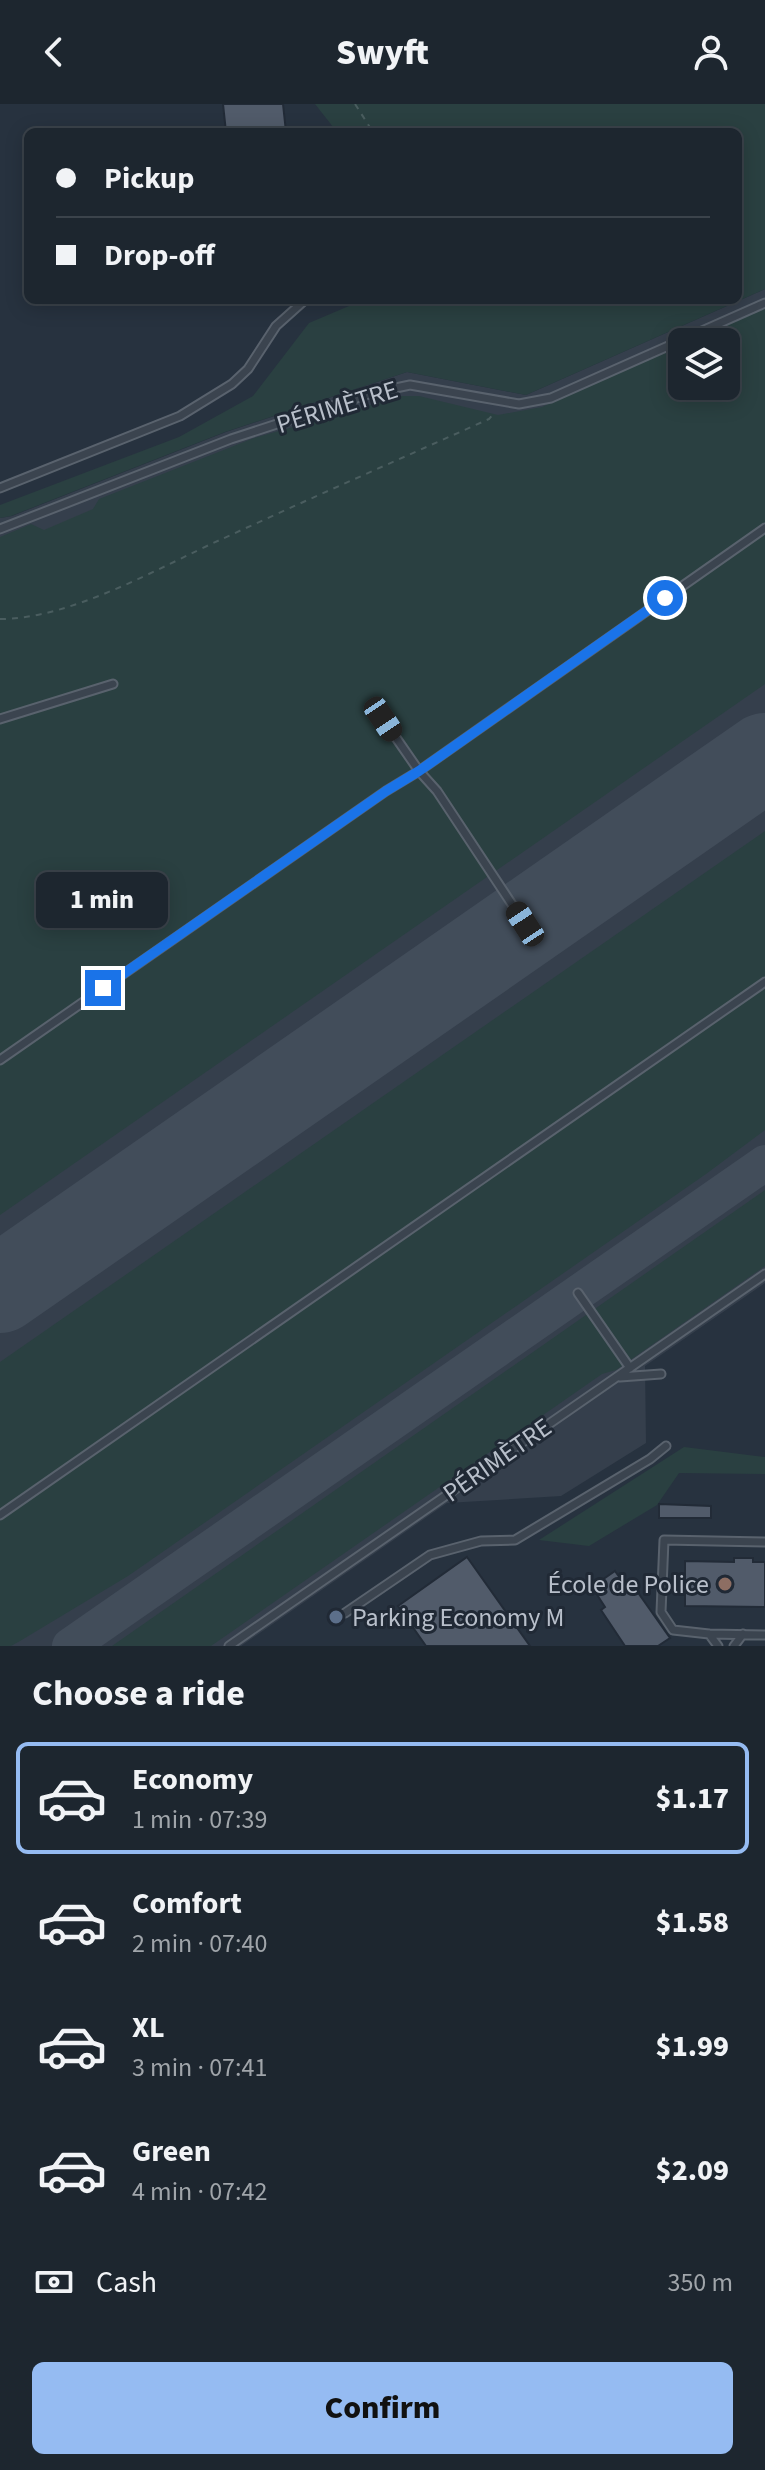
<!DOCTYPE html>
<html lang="en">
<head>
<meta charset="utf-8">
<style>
	body { margin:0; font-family:"Source Sans 3",sans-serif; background:#252e37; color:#f1f3f6; height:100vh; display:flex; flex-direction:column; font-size:30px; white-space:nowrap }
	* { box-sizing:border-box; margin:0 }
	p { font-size:26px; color:#a0a5aa }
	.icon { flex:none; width:44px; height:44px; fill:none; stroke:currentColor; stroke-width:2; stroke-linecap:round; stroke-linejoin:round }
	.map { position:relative; height:1542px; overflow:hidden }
	.sheet { display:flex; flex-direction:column; background:#1d262f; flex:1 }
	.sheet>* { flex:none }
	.hud { position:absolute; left:24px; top:24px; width:718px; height:176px; border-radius:12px; box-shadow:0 4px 20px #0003,0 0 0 2px #3b434b; display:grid; align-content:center; height:176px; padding:0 32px; background:#1d262f }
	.tools { position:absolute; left:668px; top:224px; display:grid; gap:16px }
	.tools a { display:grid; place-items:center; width:72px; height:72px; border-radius:12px; background:#1d262f; box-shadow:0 4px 20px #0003,0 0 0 2px #3b434b; font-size:40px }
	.end { position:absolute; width:36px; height:36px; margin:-18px; border:10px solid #1a73e8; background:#fff; box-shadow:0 0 0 4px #fff }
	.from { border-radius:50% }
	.bubble { position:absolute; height:56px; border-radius:12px; background:#1d262f; box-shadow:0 4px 20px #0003,0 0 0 2px #3b434b; font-size:26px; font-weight:800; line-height:56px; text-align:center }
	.car { position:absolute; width:24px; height:48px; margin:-24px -12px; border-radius:10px; box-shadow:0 0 6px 2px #0007; background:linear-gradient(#222 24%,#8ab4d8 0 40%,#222 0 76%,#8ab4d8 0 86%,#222 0) }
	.hud b { display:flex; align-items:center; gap:28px; height:76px; font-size:30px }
	.hud b+b { border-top:2px solid #3b434b }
	.hud i { width:20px; height:20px; background:#f1f3f6 }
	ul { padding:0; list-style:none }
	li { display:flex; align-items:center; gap:24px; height:112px; margin:0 16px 12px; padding:0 16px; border:4px solid transparent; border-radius:12px }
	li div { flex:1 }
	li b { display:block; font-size:30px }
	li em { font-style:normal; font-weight:800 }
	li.selected { border-color:#95bbf2 }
	li>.icon { width:72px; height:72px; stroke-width:1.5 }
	h2 { padding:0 32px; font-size:36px; line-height:96px }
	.pay { display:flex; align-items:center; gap:20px; height:88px; padding:0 32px; font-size:30px }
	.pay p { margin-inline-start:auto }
	.action { display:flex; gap:16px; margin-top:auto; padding:16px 32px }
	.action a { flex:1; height:92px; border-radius:12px; background:#95bbf2; color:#111; font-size:32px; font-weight:800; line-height:92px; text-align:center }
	header { display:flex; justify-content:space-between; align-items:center; height:104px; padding:0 32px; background:#1d262f; font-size:36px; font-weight:800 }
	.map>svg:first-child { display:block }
</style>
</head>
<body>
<header><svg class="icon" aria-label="back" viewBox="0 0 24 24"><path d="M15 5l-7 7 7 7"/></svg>Swyft<svg class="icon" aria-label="person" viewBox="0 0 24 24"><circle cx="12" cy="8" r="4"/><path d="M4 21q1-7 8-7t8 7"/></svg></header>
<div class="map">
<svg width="765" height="1542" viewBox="0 0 765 1542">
	<rect width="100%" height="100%" fill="#27323f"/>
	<path fill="#353f4c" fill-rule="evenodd" d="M765,185v994l-120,83 1,77 -85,53 -114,7 -206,143h-241v-1128l12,-2 214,-84 181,-60 119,23zM682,238h44v44h-44z"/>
	<path fill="#2a4041" d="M315,0h450v185l-239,106 -119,-23 -182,60 -214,84 -11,2v-13l179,-68 74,-41 56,-73 54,-23h375v-168h-401z
		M765,202v378l-765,531v-678l31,-13 13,6 49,-21 6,-10 155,-61 148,-42h17l79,19 44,-8 140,-63v42h44v-44h-40z
		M765,727v299l-59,44 -578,402 -108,65 -9,5h-11v-284z
		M765,1086v76l-149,104 -14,4 -391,272h-99z
		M684,1343l81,10v17l-86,-1 -22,32 -68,41 -50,-6z"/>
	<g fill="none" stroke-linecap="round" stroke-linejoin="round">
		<path stroke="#424d5a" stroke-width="36" d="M70,1542l695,-483"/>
		<path stroke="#424d5a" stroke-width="88" d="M0,1185l765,-532"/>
	</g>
	<path fill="#515b6a" stroke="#222b37" stroke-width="2" d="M223,0h60l3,28h-60z
		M659,1400l52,2v12h-52z
		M467,1453l63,89h-104l-28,-40z
		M734,1454h19v4h12v45l-80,-1v-45l49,1z
		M615,1467l14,20 5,-4 36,51 -12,8h-33l-24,-36 4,-3 -13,-20z"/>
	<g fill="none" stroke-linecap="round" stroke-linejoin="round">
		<g stroke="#59626d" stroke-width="11">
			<path id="lane" d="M0,384l180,-72 52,-32 16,-15 28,-43 29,-26
				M0,425l231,-90 141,-46 38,-8 109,19 32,-6 214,-95
				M0,615l113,-35
				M383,615l36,52 18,20 88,133
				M0,956l386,-269 33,-20 346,-243
				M578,1189l52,75
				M620,1273l41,-3
				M0,1411l765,-533
				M765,1438l-101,-2 -3,72 12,18 36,4 56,1
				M345,1509l85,-58 51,-14 34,-1 135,-81 16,-13
				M709,1530l9,12
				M229,1542l536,-372
				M734,1542l9,-12"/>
		</g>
		<path stroke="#4a5d5f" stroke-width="2" stroke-dasharray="6 6" stroke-linecap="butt" d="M355,0l18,28
			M0,515c71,0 158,-51 222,-80 89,-41 178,-80 267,-120l6,-7"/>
		<use href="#lane" stroke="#3b444f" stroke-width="7"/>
	</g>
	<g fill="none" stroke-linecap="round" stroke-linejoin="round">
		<path stroke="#1a73e8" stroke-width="10" d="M103,884l283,-197 33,-20 246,-173"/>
	</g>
	<circle fill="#8d6e63" stroke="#202935" stroke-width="3" cx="725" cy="1480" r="8"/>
	<circle fill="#5c6f8a" stroke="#202935" stroke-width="3" cx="336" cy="1513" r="8"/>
	<g text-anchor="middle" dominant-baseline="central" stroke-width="6" stroke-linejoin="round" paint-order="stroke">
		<g font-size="26" fill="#b8bfca" stroke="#202935">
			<text transform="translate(337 303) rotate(-17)">PÉRIMÈTRE</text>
			<text transform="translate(497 1356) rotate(-35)">PÉRIMÈTRE</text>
		</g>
		<g font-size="26" fill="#b8bfca" stroke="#202935" text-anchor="end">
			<text x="709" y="1480">École de Police</text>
			<text x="352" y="1513" text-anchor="start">Parking Economy M</text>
		</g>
	</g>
</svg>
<div class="tools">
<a><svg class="icon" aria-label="layers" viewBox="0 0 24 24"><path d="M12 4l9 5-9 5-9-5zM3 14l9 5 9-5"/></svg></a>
</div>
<i class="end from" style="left:665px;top:494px"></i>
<i class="end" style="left:103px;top:884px"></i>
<div class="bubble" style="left:36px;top:768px;width:132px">1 min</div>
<i class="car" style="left:383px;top:615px;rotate:146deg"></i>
<i class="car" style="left:525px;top:820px;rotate:327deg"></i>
<div class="hud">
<b><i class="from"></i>Pickup</b>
<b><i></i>Drop-off</b>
</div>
</div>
<section class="sheet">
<h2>Choose a ride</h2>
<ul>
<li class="selected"><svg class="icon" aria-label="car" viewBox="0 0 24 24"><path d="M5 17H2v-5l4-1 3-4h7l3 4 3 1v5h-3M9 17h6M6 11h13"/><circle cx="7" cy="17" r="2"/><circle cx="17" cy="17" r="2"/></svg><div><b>Economy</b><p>1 min · 07:39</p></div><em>$1.17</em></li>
<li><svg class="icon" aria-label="car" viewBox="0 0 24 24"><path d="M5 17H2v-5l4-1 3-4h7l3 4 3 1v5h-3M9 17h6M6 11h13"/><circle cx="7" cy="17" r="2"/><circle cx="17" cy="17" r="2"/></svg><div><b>Comfort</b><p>2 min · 07:40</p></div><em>$1.58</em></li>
<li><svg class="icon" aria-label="car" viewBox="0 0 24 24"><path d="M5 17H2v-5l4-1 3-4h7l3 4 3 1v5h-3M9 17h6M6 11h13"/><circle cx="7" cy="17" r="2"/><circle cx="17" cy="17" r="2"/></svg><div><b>XL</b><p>3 min · 07:41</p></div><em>$1.99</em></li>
<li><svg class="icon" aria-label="car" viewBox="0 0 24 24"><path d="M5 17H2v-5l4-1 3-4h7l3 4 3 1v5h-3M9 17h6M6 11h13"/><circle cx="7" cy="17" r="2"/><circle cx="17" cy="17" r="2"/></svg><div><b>Green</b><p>4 min · 07:42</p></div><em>$2.09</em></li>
</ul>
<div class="pay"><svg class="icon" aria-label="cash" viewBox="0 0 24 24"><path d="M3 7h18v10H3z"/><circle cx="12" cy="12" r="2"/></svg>Cash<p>350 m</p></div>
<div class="action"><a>Confirm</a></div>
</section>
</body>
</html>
